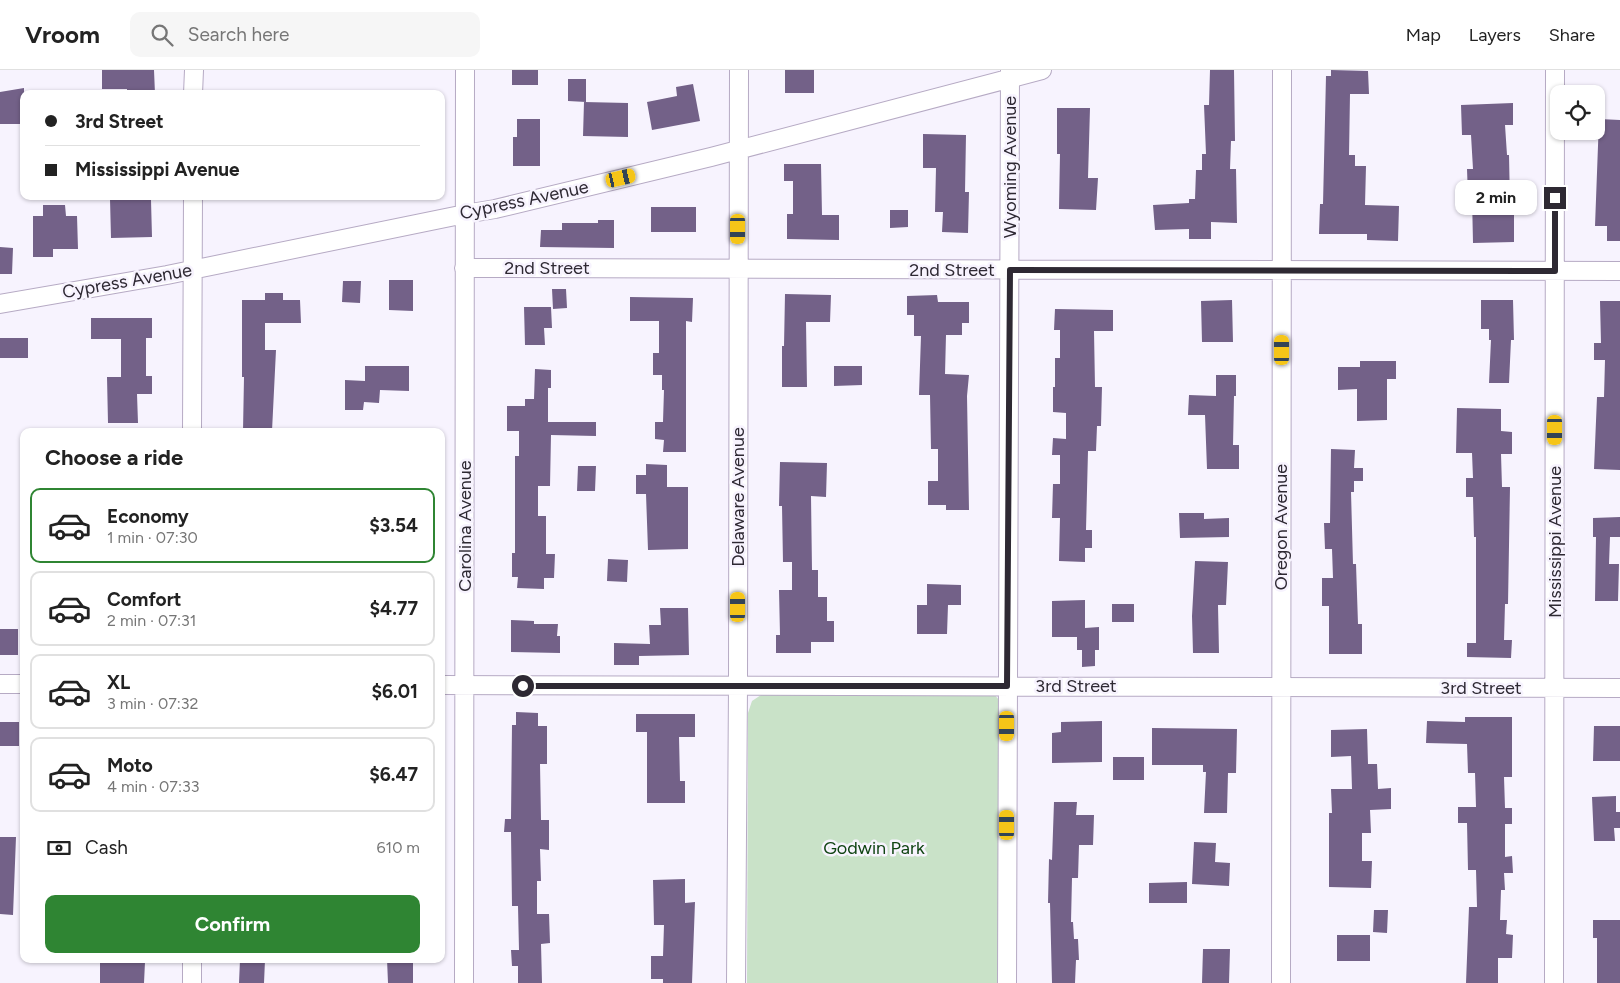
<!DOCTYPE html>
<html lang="en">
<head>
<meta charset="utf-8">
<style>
	body { margin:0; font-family:Figtree,sans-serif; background:#f6f6f6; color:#222; height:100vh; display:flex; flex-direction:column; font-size:19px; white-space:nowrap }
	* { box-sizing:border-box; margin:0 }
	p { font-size:16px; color:#767676 }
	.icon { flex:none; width:28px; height:28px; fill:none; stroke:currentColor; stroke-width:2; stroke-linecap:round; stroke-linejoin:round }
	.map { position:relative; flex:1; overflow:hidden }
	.details { position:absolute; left:20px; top:358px; width:425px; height:535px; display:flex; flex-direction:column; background:#fff; border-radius:10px; box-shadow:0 1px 4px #0004 }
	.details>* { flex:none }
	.hud { position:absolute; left:20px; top:20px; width:425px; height:110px; border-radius:10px; box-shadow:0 1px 4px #0004; display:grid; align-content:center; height:110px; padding:0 25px; background:#fff }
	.fabs { position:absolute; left:1550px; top:15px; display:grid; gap:10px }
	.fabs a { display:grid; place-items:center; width:55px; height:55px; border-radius:10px; background:#fff; box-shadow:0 1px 4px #0004; font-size:25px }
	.end { position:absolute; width:22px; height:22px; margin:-11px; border:6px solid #2e2933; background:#fff; box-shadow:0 0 0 2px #fff }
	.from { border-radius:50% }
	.bubble { position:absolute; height:35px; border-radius:10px; background:#fff; box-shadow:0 1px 4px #0004; font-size:16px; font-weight:700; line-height:35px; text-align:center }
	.car { position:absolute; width:15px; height:30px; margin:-15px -8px; border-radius:6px; box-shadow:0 0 4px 1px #0007; background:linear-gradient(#f5c518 24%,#345 0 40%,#f5c518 0 76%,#345 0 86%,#f5c518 0) }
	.hud b { display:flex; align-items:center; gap:18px; height:48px; font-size:19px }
	.hud b+b { border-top:1px solid #e0e0e0 }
	.hud i { width:12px; height:12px; background:#222 }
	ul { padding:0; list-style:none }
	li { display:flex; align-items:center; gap:15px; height:75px; margin:0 10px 8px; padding:0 15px; border:2px solid #e0e0e0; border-radius:10px }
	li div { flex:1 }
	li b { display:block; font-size:19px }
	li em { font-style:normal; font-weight:700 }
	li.active { border-color:#2f8533 }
	li>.icon { width:45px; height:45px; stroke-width:1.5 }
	h2 { padding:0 25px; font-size:22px; line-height:60px }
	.pay { display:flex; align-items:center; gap:12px; height:55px; padding:0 25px; font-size:19px }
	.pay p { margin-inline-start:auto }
	.cta { display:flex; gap:10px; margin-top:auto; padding:10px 25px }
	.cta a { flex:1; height:58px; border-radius:10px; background:#2f8533; color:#fff; font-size:20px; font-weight:700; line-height:58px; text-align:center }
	header { display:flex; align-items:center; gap:30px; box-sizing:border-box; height:70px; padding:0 25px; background:#fff; border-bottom:1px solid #e0e0e0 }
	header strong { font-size:24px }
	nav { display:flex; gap:28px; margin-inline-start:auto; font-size:18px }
	.search { width:350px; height:45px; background:#f6f6f6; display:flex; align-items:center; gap:12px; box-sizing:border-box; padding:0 18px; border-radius:10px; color:#767676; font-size:19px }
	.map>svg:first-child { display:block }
</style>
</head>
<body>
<header>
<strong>Vroom</strong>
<div class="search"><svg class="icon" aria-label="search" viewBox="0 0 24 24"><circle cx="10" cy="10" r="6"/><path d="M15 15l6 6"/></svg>Search here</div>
<nav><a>Map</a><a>Layers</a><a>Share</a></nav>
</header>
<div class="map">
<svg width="1620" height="913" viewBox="0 0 1620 913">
	<rect width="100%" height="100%" fill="#f7f3fe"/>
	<path fill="#c9e2c8" d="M994,624l5,6 1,283h-253l1,-270 4,-12 9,-6z"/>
	<path fill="#736188" d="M102,0h52l1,24h-28v-5h-25z
		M512,0h26v15h-26z
		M785,0h29v23h-29z
		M1210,0h24l1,71h-4l-1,28h6l1,54 -26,-1v17h-22v-10l-34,1 -2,-25 36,-2v-4h6l1,-29h6v-16h4l-2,-49h5z
		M1331,0l37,1 1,23h-19l-1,61h6v11h11l-1,39 34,1 -1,35 -31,-1v-6h-48l1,-30h3l3,-128h5z
		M568,9h18v23l-18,-1z
		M693,14l7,37 -48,9 -5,-28 30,-6 -1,-9z
		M24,18v36h-24v-32z
		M584,32l44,1v34l-45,-1z
		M1513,33v22h-8l2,30h2l1,49h4v38l-41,1 -1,-46h-4l-1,-28h6l-2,-34h-9l-1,-30z
		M1057,38h33l-2,70h10l-2,32 -37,-1 1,-55h-3z
		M517,49h23v47h-27v-29h4z
		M1599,49l21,1v121h-13v-15h-12z
		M923,64l43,1 -1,57h4l-1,41 -26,-1 1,-20h-8l1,-44h-13z
		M784,94h37l1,51h17v25l-52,-1v-25h6v-33h-9z
		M122,126h18v4h11l1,37 -41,1 -1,-39h12z
		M43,135h22l1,11h11l1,33h-25v8h-20v-41h10z
		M651,137h45v25h-45z
		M890,140h18v17l-18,1z
		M598,150h16v28l-74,-1 1,-17h21v-7h36z
		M0,177l13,1 -1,26h-12z
		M389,210h24v31l-24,-1z
		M343,211h18l-1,22 -18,-1z
		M552,219h14l1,19 -14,1z
		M265,223h18v7h17l1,23h-36v27h11l-4,81h-29l1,-54h-2v-77h23z
		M785,224l46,1 -1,27h-24l1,65h-25v-41h2z
		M937,225l1,7h31v21h-7v12h-16l-1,39 24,1 -2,21 2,114h-23v-5h-18v-24h10v-32h-7l-1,-54h-11l2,-59h-7v-21h-7v-19z
		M630,227l63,1 -1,24 -6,-1v131h-23l1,-12 -9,-1v-17h8l1,-32h-2v-15h-9v-22h6v-32h-29z
		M1232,230l1,42h-31l-1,-41z
		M1481,230h32l1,40h-3l-2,43h-20l2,-43h-2v-11h-8z
		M1600,231h20v169l-26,-1 3,-72h7l1,-37h-11v-17h7z
		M524,237h27l1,21h-8l1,17h-20z
		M1055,239l58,1v21h-19l1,56h7l-1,39h-4l-1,25h-8l-2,79h6v18h-7v14l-26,-1 1,-43h-8l1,-34h7v-29h-8l1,-17 13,1v-26l-13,-1v-25h2v-29h5v-28h-6z
		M91,248h61v20h-6v38h6v18h-15l1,29h-30l-1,-46h14v-38h-30z
		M0,268h28v20h-28z
		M1360,291h36v18h-9v41l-30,1v-32l-19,1v-23h22z
		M365,296h44v25l-29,-1 -1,13 -15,-1 -1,8h-18v-30l20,1z
		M834,296h28v19l-28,1z
		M535,299l16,1v18h-3v34h48v14l-45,-1 -1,51h-12v30h8v38h9l-1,24h-10v11l-27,-1 1,-11h-6v-24h3v-97h4v-25h-12v-25h18v-7h9z
		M1216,305h20v21h-2l-1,49h6v24h-32l-2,-54h-17l1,-20 27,1z
		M1457,338l44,1v22l11,1v22h-11l1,33h8l-2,117h-3l-1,36h8l-1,18 -44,-1v-14h9v-106h-2l-1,-40h-7v-19h7l-1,-25h-16z
		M1331,379l24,1 -1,18h9v13h-9v11h-3l2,72h3l2,60h4v30h-33v-48h-7v-28h11l-1,-29h-7l-1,-26h6z
		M780,392l47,1 -1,34 -15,-1 1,74h6v27h9v24h7v21h-23v11h-35v-18h4l-1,-45h13v-28h-9l-1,-56h-3z
		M646,394l21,1v22h21v62l-40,1 -2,-56h-10v-19h10z
		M578,396h18l-1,25h-18z
		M1179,443h25v6l25,-1v19l-49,1z
		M1620,447v20h-10l-1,27h10l-1,37h-23l1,-64h-3v-19z
		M608,489l20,1 -1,22 -20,-1z
		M1195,491l33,1 -2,43h-8l1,48h-26l-1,-37z
		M927,514l34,1v20h-13l-1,29h-30v-29h10z
		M1085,530v28l14,-1v23h-4v16l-13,1v-17h-5v-13h-25v-36z
		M1112,534h22v18h-22z
		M660,538h28l1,47 -50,1v9h-25v-22l36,1 -1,-19h12z
		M511,550l23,1v3h24l-1,12h3v17l-49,-1z
		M0,559h18v26h-18z
		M516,642l22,1v13h9v38h-7l1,56h8v30l-9,-1 1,32h-4v33h12l1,29 -9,1 1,39h-24v-17h-6l-1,-16h8l-1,-44h-6l-1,-74h-7l1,-13h6l1,-94h4z
		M636,644h59v23h-16l1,44h5v22h-38v-71h-11z
		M1465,647h47v60h-8l1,31h7v16h-7v33l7,-1 1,17h-9l1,17h-4l-1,30h7l-1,14 7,1 -1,23h-14v25h-32l3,-76h8l-1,-37h-8l-1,-47h-9v-16h18l-1,-34h-7l-1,-29 -41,-1 1,-22 38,1z
		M1102,651v41l-50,1v-30l9,-1v-10z
		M0,652h19v24h-19z
		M1594,656h26v35h-27z
		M1152,658l85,1 -1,44h-8l-1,40h-23l2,-41h-3v-7h-51z
		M1367,659l1,35h9l1,25 13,-1v21l-21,1 1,23h-9v28h10l-1,27 -42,-1v-74h3l-1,-24h21l-1,-33 -20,1v-27z
		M1113,687h31v23h-31z
		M1616,726v16h4v16h-6l1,13h-21l-2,-44z
		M1054,732h23l-1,13h18l-1,30h-14l-1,33h-6l-1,44h2l1,17h4l1,21h-3l-1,23h-23l-2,-80h-2l1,-44 3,1z
		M0,767h16l-3,78 -13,-1z
		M1194,772l22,1 -1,19 15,1 -1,23 -37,-2z
		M685,809v24l10,-1 -3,81h-29v-4h-12v-23h12l1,-31h-10l-1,-45z
		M1187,812v21h-38v-20z
		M1374,840h14l-1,23 -14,-1z
		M1593,850h27v63h-23v-45h-4z
		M1337,865h33v26h-33z
		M1203,879h27l-1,34h-27z
		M387,889h26v24h-25z
		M240,890h25l-1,23h-25z
		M100,891l45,1 -1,21h-44z"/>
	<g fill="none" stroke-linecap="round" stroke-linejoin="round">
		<g stroke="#b6aac4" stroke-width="20">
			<path id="street" d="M193,24l1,-24
				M464,198l1156,3
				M0,234l167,-29 298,-61 30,-5 216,-52 331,-87
				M192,361l1,-235
				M0,614h24
				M441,615l1179,3
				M192,913v-24
				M464,913l1,-913
				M736,913l2,-297 1,-616
				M1007,913l3,-913
				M1281,913l1,-913
				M1554,913l1,-913"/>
		</g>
		<use href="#street" stroke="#fff" stroke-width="18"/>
	</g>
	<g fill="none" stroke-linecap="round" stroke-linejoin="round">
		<path stroke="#2e2933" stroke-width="6" d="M523,616h484l3,-416 545,1v-73"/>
	</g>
	<g text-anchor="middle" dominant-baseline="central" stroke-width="5" stroke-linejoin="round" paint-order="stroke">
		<g font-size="18" fill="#2e2933" stroke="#f7f3fe">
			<text transform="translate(1010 97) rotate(-90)">Wyoming Avenue</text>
			<text transform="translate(524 130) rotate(-12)">Cypress Avenue</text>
			<text x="547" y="198">2nd Street</text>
			<text x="952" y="200">2nd Street</text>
			<text transform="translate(127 211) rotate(-10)">Cypress Avenue</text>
			<text transform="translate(738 427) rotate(-90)">Delaware Avenue</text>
			<text transform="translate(465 456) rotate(-90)">Carolina Avenue</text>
			<text transform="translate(1281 457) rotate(-90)">Oregon Avenue</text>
			<text transform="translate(1555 472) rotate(-90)">Mississippi Avenue</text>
			<text x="1076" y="616">3rd Street</text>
			<text x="1481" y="618">3rd Street</text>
		</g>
		<g font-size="18" fill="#104413" stroke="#f7f3fe">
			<text x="874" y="778">Godwin Park</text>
		</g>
	</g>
</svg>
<div class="fabs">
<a><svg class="icon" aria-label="locate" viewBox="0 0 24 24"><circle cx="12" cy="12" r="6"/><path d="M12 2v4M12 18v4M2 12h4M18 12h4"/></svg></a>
</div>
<i class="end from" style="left:523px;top:616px"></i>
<i class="end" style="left:1555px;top:128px"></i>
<div class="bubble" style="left:1455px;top:110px;width:82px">2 min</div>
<i class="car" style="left:621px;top:108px;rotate:77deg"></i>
<i class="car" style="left:738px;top:159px;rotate:180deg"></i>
<i class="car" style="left:1282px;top:280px;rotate:0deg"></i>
<i class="car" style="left:1555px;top:360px;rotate:180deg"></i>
<i class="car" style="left:738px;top:537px;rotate:0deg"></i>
<i class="car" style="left:1007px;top:656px;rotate:180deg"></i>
<i class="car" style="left:1007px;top:755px;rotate:0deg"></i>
<div class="hud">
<b><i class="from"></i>3rd Street</b>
<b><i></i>Mississippi Avenue</b>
</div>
<section class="details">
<h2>Choose a ride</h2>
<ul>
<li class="active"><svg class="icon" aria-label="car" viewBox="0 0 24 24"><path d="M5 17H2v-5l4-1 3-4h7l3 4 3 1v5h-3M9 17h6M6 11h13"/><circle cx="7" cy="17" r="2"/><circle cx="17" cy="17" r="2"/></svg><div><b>Economy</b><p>1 min · 07:30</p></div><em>$3.54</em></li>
<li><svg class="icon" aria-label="car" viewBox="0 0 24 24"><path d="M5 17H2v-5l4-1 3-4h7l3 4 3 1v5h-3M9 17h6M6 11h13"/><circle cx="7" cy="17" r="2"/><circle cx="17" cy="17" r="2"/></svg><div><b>Comfort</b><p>2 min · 07:31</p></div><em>$4.77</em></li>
<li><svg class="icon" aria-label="car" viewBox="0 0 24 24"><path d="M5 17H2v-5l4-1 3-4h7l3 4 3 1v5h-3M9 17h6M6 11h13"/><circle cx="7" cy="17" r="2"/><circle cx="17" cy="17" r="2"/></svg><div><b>XL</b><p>3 min · 07:32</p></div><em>$6.01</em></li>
<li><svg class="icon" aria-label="car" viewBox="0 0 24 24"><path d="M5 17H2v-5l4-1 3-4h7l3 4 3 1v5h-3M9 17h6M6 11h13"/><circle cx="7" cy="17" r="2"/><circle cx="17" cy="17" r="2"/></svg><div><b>Moto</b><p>4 min · 07:33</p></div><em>$6.47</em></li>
</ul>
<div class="pay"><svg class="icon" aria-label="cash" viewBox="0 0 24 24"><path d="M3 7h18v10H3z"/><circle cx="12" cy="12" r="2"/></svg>Cash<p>610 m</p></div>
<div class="cta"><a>Confirm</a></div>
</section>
</div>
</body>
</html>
